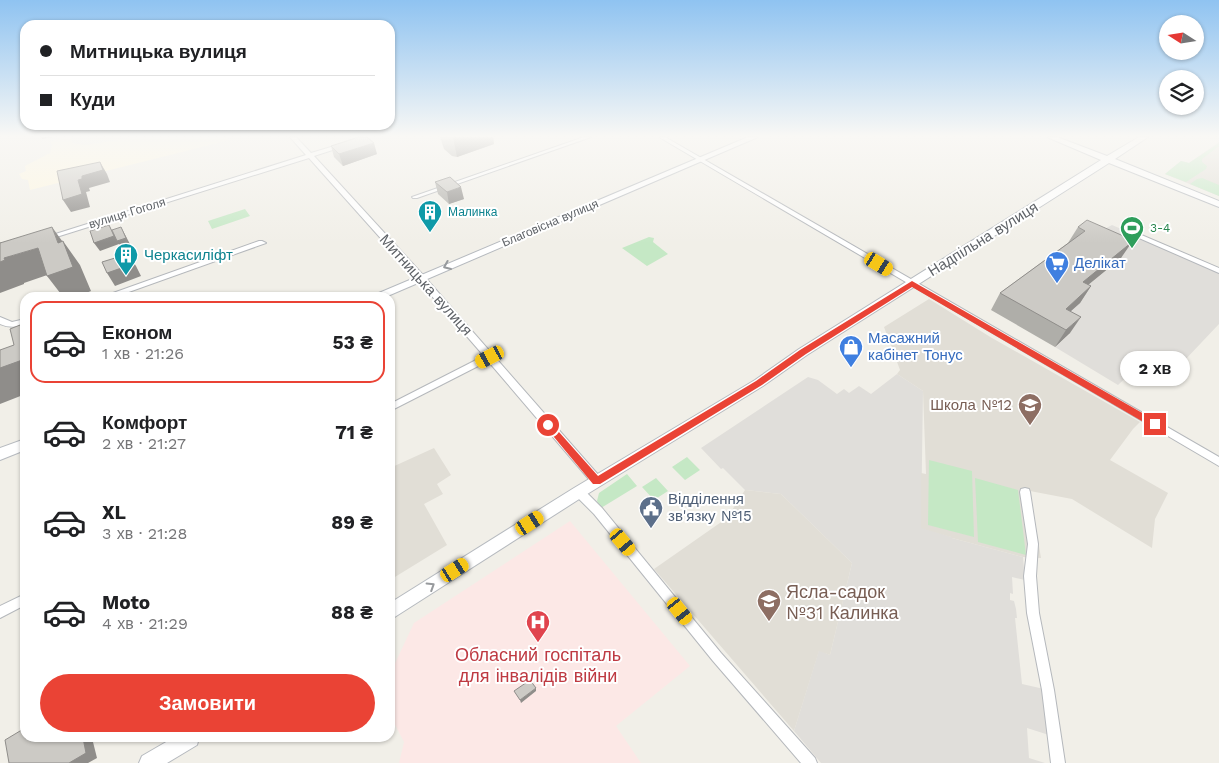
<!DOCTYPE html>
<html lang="uk">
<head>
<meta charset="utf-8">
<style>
	body { margin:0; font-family:"Work Sans",sans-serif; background:#f6f6f6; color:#202124; height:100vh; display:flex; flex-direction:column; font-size:19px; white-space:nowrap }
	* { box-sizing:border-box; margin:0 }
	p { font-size:16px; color:#757577 }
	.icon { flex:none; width:28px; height:28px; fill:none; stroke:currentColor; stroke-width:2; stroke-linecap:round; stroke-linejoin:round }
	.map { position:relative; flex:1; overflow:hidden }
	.panel { position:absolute; left:20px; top:292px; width:375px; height:450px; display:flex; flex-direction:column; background:#fff; border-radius:15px; box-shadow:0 1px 4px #0004 }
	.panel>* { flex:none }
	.banner { position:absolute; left:20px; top:20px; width:375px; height:110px; border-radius:15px; box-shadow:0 1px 4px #0004; display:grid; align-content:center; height:110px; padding:0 20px; background:#fff }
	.needle { width:32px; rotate:282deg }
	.tools { position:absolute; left:1159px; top:15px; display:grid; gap:10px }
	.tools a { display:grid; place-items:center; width:45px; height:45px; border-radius:50%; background:#fff; box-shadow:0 1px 4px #0004; font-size:25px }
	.end { position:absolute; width:22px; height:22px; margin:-11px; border:6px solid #ea4335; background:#fff; box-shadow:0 0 0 2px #fff }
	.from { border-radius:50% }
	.bubble { position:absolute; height:35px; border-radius:18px; background:#fff; box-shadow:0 1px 4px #0004; font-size:16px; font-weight:700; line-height:35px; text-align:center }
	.car { position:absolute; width:15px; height:30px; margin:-15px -8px; border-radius:6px; box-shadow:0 0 4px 1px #0007; background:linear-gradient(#f5c518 24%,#345 0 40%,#f5c518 0 76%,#345 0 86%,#f5c518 0) }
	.banner b { display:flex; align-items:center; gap:18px; height:48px; font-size:19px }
	.banner b+b { border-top:1px solid #e0e0e0 }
	.banner i { width:12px; height:12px; background:#202124 }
	ul { padding:9px 0 0; list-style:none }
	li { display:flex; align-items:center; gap:15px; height:82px; margin:0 10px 8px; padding:0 10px; border:2px solid transparent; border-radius:15px }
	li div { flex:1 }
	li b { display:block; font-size:19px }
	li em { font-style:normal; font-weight:700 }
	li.on { border-color:#ea4335 }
	li>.icon { width:45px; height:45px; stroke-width:1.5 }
	.primary-button { display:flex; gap:10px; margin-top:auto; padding:10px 20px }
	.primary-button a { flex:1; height:58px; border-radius:30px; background:#ea4335; color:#fff; font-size:20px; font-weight:700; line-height:58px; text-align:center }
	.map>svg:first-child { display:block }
</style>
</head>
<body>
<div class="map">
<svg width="1219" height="763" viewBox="0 0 1219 763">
	<rect width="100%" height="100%" fill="#f1efe8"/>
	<path fill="#fef7e0" d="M67,137h3l2,6 13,2 54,-8h90h-3l2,3 -10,3 -188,47 -2,-10 -6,-1 -3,-5 7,-3 -1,-5 25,-13 2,-7 -2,-5z"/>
	<path fill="#e0deda" d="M1112,225l107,46v53l-53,56 -28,-14 -20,19 -63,-38 15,-13 -15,-9 17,-27 43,-35 4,1 5,-4 -36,-22z
		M897,374l26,17 -2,136 31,10v1l71,19 2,23 -13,-3 1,17 -3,-1v7l4,1 2,8 1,9h-2l7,66 22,5 5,46 -22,-7 2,30 16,5h-224l-27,-32 25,-81 11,5 22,-92 -71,-69 -36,-4 -22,-22 -2,1 -20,-21 107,-71 10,3 19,14 7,-5 5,4 10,-7 12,8z"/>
	<path fill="#e1ded6" d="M1219,142v54l-54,-22 16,-13 8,2z
		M929,299l63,39 148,84 -7,7 -23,31 58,33 -13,26 -3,29 -80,-49 -42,-8 11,67 -18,-1 -71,-19 -1,-1 -30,-9v-55l5,1 -3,-83 -26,-17 3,-4 -16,-43z
		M434,448l17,27 -14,9 6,10 -19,10 23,41 -57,35v-112z
		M745,490l36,4 71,69 -22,92 -11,-4 -25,80 -140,-162 73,-51z"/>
	<path fill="#fce8e6" d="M570,521l120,145 -74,60 25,37h-242l5,-21 -14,-27v-41l24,-51z"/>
	<path fill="#c5e8c5" d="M1219,143v3l-17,13v3l5,4 -1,3 -20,13 -21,-8 16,-13 8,2z
		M1202,178l17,7v11l-29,-12 7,-5z
		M245,209l5,7 -38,13 -4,-8z
		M649,237l5,1 -1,4 15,12 -21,12 -25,-18z
		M687,457l13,13 -15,10 -13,-13z
		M929,460l43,11 2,66 -46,-12z
		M627,474l10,12 -36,22 -4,-7 2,-8z
		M656,478l12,13 -14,9 -12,-13z
		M975,478l43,12 8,65 -48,-13z"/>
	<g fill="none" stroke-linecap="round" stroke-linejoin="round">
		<g stroke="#b5b8bc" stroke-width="2">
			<path id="street" d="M290,137h6l15,16 30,-9h4v2l-31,10 109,119 178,203 1,3 -1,3 -4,1 -4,-1 -105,-123 -98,50v-7l94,-48 -67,-77 -108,-121 -259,81h-4l-2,-1 2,-1 260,-82z
				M584,137h7l-174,61h-4l-1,-1z
				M659,137h6l554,320v9z
				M1125,228l94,40v5l-96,-42 -1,-1z
				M259,241h3l4,2 -154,55h-13z
				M0,317l12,5 13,-3v6c-9,2 -16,3 -25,-1z
				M579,488l4,1 19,19 119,145 94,105 2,5h-16l-88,-102 -119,-147 -19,-19 -1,-3 1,-3z
				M1025,488l4,1 1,3 8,52 -2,32 3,37 15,77 11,73h-14l-9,-73 -15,-77 -3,-37 4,-32 -8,-52 1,-3z
				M25,594v11l-25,13v-12z"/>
		</g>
		<g stroke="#b6babf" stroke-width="2">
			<path id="secondary" d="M748,137h10l-375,161h-16z
				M1047,137h10l50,19 32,-19h9l-33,22 104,42v6l-110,-44 -302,192 -44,31 -179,110 -194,124v-17l184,-115 181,-108 44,-31 302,-189z
				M25,439v11l-25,10v-12z
				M173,738h26l-2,7 -30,18h-28l3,-7z"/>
		</g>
		<use href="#street" fill="#fff" fill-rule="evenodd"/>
		<use href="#secondary" fill="#fff" fill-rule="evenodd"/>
	</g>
	<path fill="#afaea9" d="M440,137h53l1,7 -37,13 -5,-1 -8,-7z
		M331,146l46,8 -34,12 -9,-9z
		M435,182l29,17 -15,5 -11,-10z
		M1078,227l50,11 -7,20 -33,27 3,1 -11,17 -9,8 -1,22 -15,14 -64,-37 9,-17 68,-50z"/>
	<path fill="#8f8d8a" d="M41,137h12l-11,2z
		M453,137h40l1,7 -37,13z
		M374,143l3,11 -34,12 -4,-12z
		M100,162l7,12 3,8 -21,6 1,3 -4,1 4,15 -19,5 -8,-12 19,-24z
		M461,187l3,12 -15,5 -2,-12z
		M109,225l5,9 7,-7 10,19 -9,3 -3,-5 -19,7 -6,-8z
		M52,227l13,18 -2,-4 17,24 11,26 -17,7h-10l-17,-22 11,-33z
		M1128,238l-10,15 14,-11 -11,16 -49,40 11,-16z
		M0,242l11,14 27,-8 18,24 -32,11v1l-24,9z
		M128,254l8,12 5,10 -26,10 -8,-13z
		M1091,286l-11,17 -25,22 11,-16z
		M1081,317l-11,16 -15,14 11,-17z
		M20,325l5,5v11z
		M0,358l25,1v32l-2,1v3l-23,9z
		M536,688v3l-15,12 -1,-3z
		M83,738h9l5,20 -9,5h-19z"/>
	<path fill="#cccac5" stroke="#8f8d8a" d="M359,137h8l7,6 -35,11 -8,-8z
		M100,162l3,8 -21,6v3l-4,1 4,14 -19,6 -6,-29z
		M450,177l11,10 -14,5 -12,-10z
		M1087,220l41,18 -2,1 6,3 -49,40 8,4 -25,23 15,8 -15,13 -66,-37 85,-62 -7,-4z
		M109,225l5,11 -20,7 -4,-12z
		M52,227l6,16 5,-2 10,26 -26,9 -9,-28 -34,10 1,2 -5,2v-19z
		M121,227l5,11 -9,3 -5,-11z
		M128,254l5,10 -26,9 -5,-11z
		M20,325l5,16v18l-25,9v-18l14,-5 -4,-16z
		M530,680l6,8 -16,12 -6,-9z
		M25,728v10h58l3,15 -17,10h-60l-4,-23z"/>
	<defs><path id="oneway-chevron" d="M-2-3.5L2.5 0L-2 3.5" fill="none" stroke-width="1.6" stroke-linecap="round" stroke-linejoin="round" transform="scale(1.25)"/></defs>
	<g stroke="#979a9d">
		<use href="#oneway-chevron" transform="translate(447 266) rotate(157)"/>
		<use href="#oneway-chevron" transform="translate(431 586) rotate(-32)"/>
	</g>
	<linearGradient id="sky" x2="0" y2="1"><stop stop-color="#8fc3f1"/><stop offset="0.56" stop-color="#f9f8f5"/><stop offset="1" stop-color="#f9f8f5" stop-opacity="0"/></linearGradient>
	<rect width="1219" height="243" fill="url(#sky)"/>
	<path fill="#ea4335" d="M912,281l246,141v5h-6l-240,-140 -106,67 -44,31 -162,99h-7l-49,-59 4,-3 3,1 47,53 158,-95 44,-31z"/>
	<defs>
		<g id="building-pin" transform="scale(1.25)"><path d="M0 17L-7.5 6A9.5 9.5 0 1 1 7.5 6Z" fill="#0f9aa8" stroke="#fff"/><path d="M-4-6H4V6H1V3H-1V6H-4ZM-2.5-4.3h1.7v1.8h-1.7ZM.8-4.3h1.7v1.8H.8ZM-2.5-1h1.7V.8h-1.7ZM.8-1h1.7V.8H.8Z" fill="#fff"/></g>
		<g id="stadium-pin" transform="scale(1.25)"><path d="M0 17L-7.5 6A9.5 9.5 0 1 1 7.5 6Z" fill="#2e9e5b" stroke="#fff"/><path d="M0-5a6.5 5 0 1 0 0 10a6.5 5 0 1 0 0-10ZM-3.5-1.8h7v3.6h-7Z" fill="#fff"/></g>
		<g id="supermarket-pin" transform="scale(1.25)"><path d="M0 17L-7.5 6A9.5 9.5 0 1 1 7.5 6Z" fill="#3f7fe0" stroke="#fff"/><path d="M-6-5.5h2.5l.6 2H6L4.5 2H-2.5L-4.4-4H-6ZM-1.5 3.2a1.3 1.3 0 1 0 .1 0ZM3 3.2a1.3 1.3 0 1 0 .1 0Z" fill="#fff"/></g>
		<g id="shop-pin" transform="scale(1.25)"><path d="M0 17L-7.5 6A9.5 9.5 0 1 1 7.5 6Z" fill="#3f7fe0" stroke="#fff"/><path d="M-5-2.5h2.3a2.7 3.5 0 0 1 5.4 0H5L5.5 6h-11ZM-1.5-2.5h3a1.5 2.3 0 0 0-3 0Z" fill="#fff"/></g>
		<g id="school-pin" transform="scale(1.25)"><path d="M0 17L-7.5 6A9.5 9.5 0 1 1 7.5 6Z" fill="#8d6e63" stroke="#fff"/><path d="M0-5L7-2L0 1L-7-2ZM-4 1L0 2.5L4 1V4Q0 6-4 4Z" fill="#fff"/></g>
		<g id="civic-pin" transform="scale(1.25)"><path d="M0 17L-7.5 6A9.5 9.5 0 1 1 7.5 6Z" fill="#5c6f8a" stroke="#fff"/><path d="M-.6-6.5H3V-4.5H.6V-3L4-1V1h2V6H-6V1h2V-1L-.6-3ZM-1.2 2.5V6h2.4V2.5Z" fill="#fff"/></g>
		<g id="hospital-pin" transform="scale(1.25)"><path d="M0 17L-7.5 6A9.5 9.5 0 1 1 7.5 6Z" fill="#e0444e" stroke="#fff"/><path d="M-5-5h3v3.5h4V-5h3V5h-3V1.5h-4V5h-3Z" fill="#fff"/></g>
	</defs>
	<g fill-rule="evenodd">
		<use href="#building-pin" x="430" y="212"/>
		<use href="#stadium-pin" x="1132" y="228"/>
		<use href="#building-pin" x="126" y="255"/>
		<use href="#supermarket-pin" x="1057" y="263"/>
		<use href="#shop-pin" x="851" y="347"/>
		<use href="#school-pin" x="1030" y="405"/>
		<use href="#civic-pin" x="651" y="508"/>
		<use href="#school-pin" x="769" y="601"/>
		<use href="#hospital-pin" x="538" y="622"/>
	</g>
	<g text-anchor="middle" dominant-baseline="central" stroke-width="4" stroke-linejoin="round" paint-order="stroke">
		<g font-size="12" fill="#0d838f" stroke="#fff" text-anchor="start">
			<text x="448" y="212">Малинка</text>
		</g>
		<g font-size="12" fill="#5f6368" stroke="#fff">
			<text transform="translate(127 213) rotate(-17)">вулиця Гоголя</text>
			<text transform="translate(550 223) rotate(-23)">Благовісна вулиця</text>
		</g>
		<g font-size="12" fill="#27864d" stroke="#fff" text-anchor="start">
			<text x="1150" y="228">3-4</text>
		</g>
		<g font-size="15" fill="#5f6368" stroke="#fff">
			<text transform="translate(983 239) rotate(-32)">Надпільна вулиця</text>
			<text transform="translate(426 285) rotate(48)">Митницька вулиця</text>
		</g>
		<g font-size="15" fill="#0d838f" stroke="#fff" text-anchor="start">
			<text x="144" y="255">Черкасиліфт</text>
		</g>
		<g font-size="15" fill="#366cbe" stroke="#fff" text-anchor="start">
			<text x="1074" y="263">Делікат</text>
			<text x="868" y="338">Масажний<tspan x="868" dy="17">кабінет Тонус</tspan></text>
		</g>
		<g font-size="15" fill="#785e54" stroke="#fff" text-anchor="end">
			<text x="1012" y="405">Школа №12</text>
		</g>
		<g font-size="15" fill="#4e5e75" stroke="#fff" text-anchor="start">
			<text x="668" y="499">Відділення<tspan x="668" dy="17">зв'язку №15</tspan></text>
		</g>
		<g font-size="18" fill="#785e54" stroke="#fff" text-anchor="start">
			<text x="786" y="591">Ясла-садок<tspan x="786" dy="21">№31 Калинка</tspan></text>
		</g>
		<g font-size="18" fill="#be3a42" stroke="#fff">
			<text x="538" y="654">Обласний госпіталь<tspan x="538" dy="21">для інвалідів війни</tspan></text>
		</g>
	</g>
</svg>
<div class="tools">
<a><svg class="needle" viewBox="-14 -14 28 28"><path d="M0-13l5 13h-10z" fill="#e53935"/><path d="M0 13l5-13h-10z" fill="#757577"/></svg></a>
<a><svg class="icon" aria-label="layers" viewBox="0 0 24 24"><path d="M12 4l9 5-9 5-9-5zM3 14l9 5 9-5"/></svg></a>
</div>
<i class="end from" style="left:548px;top:425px"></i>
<i class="end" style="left:1155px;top:424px"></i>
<div class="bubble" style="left:1120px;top:351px;width:70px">2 хв</div>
<i class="car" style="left:879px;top:264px;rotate:121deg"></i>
<i class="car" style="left:490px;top:357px;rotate:242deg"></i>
<i class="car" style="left:530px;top:523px;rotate:57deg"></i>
<i class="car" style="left:623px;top:542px;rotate:140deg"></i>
<i class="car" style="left:455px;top:570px;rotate:58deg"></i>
<i class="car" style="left:680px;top:611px;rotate:141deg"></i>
<div class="banner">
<b><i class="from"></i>Митницька вулиця</b>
<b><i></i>Куди</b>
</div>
<section class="panel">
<ul>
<li class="on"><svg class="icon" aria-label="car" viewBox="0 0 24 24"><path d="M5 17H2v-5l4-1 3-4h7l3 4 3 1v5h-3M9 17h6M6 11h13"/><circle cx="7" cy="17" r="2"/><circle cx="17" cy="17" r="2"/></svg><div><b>Економ</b><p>1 хв · 21:26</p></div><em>53 ₴</em></li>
<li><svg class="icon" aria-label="car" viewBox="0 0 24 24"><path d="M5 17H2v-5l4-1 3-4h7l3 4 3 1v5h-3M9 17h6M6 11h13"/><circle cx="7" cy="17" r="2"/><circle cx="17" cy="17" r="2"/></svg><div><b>Комфорт</b><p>2 хв · 21:27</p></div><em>71 ₴</em></li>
<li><svg class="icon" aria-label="car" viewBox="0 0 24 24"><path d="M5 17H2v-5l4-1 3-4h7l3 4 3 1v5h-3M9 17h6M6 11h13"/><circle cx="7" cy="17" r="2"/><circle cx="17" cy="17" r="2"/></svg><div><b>XL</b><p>3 хв · 21:28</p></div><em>89 ₴</em></li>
<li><svg class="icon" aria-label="car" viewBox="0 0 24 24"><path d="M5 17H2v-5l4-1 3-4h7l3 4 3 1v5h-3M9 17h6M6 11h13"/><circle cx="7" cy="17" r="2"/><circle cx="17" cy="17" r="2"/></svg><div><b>Moto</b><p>4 хв · 21:29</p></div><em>88 ₴</em></li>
</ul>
<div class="primary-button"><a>Замовити</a></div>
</section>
</div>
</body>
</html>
